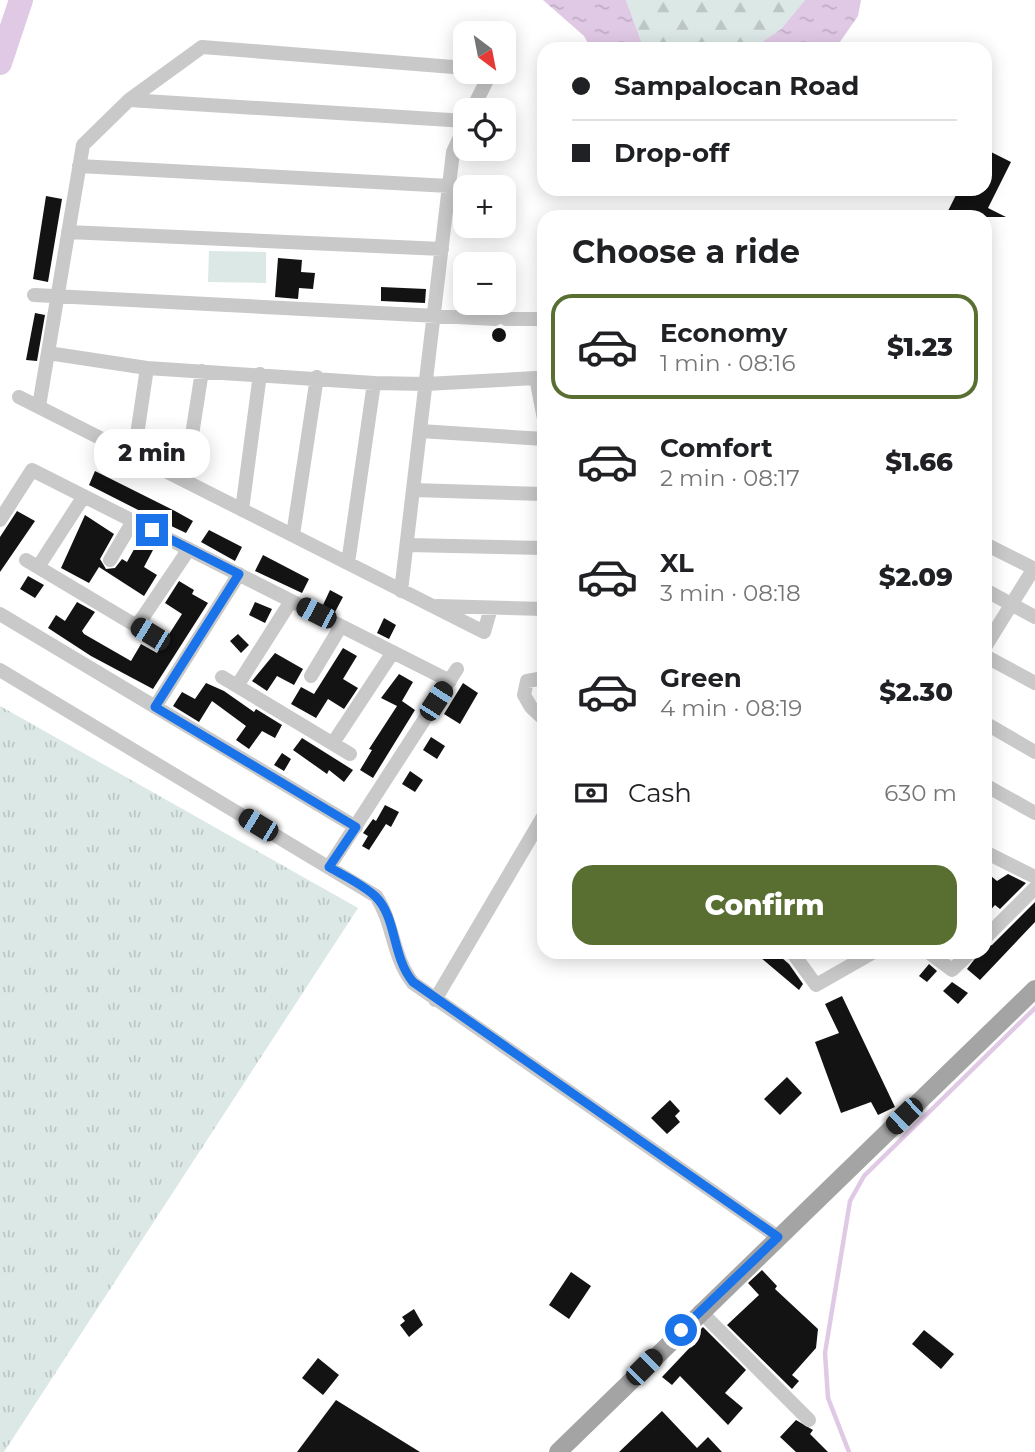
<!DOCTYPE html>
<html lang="en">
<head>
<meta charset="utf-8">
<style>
	body { margin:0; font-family:Montserrat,sans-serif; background:#f6f6f6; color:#202124; height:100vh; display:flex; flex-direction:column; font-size:26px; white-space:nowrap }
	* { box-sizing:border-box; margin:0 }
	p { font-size:23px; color:#757577 }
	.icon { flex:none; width:38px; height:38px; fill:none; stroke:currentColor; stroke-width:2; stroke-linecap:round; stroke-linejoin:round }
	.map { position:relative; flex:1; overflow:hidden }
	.panel { position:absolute; left:537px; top:210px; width:455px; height:749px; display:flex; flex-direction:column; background:#fff; border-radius:21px; box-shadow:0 4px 18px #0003 }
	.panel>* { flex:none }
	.top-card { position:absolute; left:537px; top:42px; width:455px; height:154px; border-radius:21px; box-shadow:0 4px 18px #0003; display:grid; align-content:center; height:154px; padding:0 35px; background:#fff }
	.needle { width:46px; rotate:148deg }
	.controls { position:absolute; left:453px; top:21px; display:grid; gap:14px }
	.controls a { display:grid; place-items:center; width:63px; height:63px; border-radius:14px; background:#fff; box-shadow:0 4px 18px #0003; font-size:35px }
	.end { position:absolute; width:32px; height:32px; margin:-16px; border:9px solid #1a73e8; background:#fff; box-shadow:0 0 0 4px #fff }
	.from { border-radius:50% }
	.bubble { position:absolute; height:49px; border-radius:21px; background:#fff; box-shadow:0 4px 18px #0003; font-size:23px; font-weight:800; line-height:49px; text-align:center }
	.car { position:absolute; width:21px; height:42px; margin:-21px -10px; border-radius:9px; box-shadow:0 0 5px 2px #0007; background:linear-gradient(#222 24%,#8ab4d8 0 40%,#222 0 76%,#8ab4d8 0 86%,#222 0) }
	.top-card b { display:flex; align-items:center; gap:24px; height:66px; font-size:26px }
	.top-card b+b { border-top:2px solid #e0e0e0 }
	.top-card i { width:18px; height:18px; background:#202124 }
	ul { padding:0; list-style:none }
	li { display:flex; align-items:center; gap:21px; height:105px; margin:0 14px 10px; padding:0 21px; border:4px solid transparent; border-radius:21px }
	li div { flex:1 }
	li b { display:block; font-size:26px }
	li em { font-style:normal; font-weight:800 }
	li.active { border-color:#596f32 }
	li>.icon { width:63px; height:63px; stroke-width:1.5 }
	h2 { padding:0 35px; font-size:32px; line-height:84px }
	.pay { display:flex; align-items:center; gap:18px; height:77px; padding:0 35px; font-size:26px }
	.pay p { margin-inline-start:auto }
	.button { display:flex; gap:14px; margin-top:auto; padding:14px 35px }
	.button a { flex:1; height:80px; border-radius:21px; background:#596f32; color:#fff; font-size:28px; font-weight:800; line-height:80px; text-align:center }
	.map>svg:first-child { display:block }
</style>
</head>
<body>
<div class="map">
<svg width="1035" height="1452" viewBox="0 0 1035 1452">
	<defs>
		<pattern id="grass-tufts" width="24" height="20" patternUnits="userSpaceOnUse" patternTransform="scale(1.75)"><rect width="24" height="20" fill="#dbe8e6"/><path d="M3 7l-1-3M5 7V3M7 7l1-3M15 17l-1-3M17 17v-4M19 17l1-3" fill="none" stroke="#bcc7c5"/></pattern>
		<pattern id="forest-firs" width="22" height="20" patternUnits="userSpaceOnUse" patternTransform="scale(1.75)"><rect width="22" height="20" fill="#dbe8e6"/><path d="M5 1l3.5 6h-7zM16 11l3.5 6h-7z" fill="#bcc7c5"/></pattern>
		<pattern id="water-ripples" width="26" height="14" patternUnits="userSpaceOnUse" patternTransform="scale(1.75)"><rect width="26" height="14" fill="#e0c9e5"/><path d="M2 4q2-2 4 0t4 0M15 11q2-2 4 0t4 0" fill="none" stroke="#c0adc5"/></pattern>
	</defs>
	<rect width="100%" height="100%" fill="#fff"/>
	<path fill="url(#grass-tufts)" d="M0,706l358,202 -354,544h-4z"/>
	<path fill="url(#forest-firs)" d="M626,0h179l-24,29 -29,20h-108z"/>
	<path fill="#dbe8e6" d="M209,251l57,1v31l-58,-1z"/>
	<path fill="url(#water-ripples)" d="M543,0h83l18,49h-53l-7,-13z
		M805,0h56l-3,16 -23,33h-83l29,-20z"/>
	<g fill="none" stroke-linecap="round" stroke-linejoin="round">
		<path stroke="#e0c9e5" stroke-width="4.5" d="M849,1452l-21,-54 -3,-45 25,-152 14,-25 171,-168"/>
		<path stroke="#e0c9e5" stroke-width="24" d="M0,63l21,-63"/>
	</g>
	<path fill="#131313" d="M985,149l26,13 -23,46 18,9h-61l14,-28h26z
		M46,196l16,3 -14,83 -15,-3z
		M278,258l24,2 -1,12 14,1 -2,16 -14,-1 -1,11 -23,-2z
		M381,287l45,2 -1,14 -44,-2z
		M35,313l10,2 -8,46 -11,-1z
		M492 335a7 7 0 1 1 14 0a7 7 0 1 1-14 0Z
		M95,471l80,40 18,10 -7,12 -36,-17 -61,-31z
		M17,511l18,10 -35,51v-35z
		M85,515l29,19 -14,25 6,10 9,-1 7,-9 5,3 11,-20 15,8 -9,17 13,8 -13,21 -45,-29 -10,16 -28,-15z
		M209,530l33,17 -7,14 -34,-19z
		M263,555l46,24 -7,14 -47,-22z
		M28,576l16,9 -9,13 -15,-9z
		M179,581l15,9 -2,4 16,9 -55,86 -62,-33 -43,-28 8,-13 9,6 12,-19 18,10 -13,19 2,3 47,27 10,-17 16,9 25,-39 -17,-11z
		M330,590l13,7 -8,15 -12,-7z
		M255,602l17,7 -7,14 -16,-8z
		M384,618l12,7 -7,14 -12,-6z
		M238,634l11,11 -8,8 -11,-12z
		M343,648l14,8 -14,23 15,9 -14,21 -16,-10 -12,19 -25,-14 10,-17 13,7z
		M275,653l28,16 -9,16 -17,-9 -10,15 -15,-10z
		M399,674l14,8 -11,19 13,9 -42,68 -13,-8 12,-20 -3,-1 28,-43 -16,-8z
		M206,683l18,8 30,21 2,-3 26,16 -7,13 -13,-7 -13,18 -13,-9 10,-14 -34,-25 -13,21 -26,-16 9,-14 13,7z
		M463,683l15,10 -18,31 -16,-10z
		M431,737l14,9 -8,13 -14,-9z
		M302,738l51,32 -9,12 -15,-12 -2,4 -34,-24z
		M282,753l9,6 -7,12 -10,-6z
		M410,771l13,9 -8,12 -13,-8z
		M385,805l14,7 -8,15 -5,-3 -17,26 -7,-4 6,-10 -5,-3 10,-14 3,2z
		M985,871l12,10 11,-7 18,9 -26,26 -5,-4 -10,11z
		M1035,902v20l-55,58 -13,-11 13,-17h5v-5l7,-2z
		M754,952h21l14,12 14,20 -4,6z
		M929,964l8,7 -10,11 -8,-6z
		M952,982l16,11 -10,11 -15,-13z
		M842,996l53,111 -17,8 -7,-13 -30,11 -26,-71 24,-9 -14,-29z
		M787,1077l15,16 -22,22 -16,-16z
		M670,1100l10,11 -5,5 5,6 -13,12 -16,-16z
		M762,1270l15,16 -2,3 43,40 -2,19 -24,27 7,6 -7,8 -65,-64 32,-30 -11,-12z
		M571,1272l20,14 -22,33 -20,-14z
		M414,1309l9,16 -14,12 -9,-12 5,-4 -3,-4z
		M703,1327l43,43 -21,23 18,15 -15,17 -48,-49 -8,9 -10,-8 35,-37 -4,-3z
		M924,1330l30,24 -13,15 -29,-25z
		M318,1358l21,17 -16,20 -21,-17z
		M336,1400l84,52h-123z
		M662,1411l35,37 11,-11 14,15h-103z
		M796,1420l17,10 -3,4 18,18h-32l-16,-15z"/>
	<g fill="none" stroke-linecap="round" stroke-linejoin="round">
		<path stroke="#c9c9c9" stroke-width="14" d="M129,100l337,21
			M472,110l19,-38
			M79,166l370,20
			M68,232l374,17
			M34,295l461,24
			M506,319h38
			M48,353l99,15 227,15 52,1 110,-6 8,41
			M19,397l465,235 7,-24
			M39,406l44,-261 46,-45 73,-53 264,21
			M420,431l124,8
			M134,455l13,-87
			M185,480l17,-109
			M413,490l131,4
			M242,510l18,-136
			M0,520l32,-50 418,211
			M293,535l24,-158
			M985,544l50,25
			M407,545l137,3
			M26,560l124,74
			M110,560l23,-39
			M348,563l26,-180
			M38,567l46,-71
			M985,590l50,27
			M401,591l52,-439 13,-28
			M437,606l107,3
			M0,614l356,213
			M137,626l52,-77
			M985,647l49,-79
			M985,656l50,27
			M0,670l376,226c18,27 16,61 37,87l365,254
			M311,676l30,-50
			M222,677l128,77
			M544,678l-17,3 -3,14 7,12 13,12
			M237,686l54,-85
			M155,707l84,-133
			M985,723l50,29
			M333,743l60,-91
			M985,785l50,28
			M985,852l50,25
			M329,867l128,-198
			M985,938l50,-50
			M792,952l24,33 58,-33
			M928,952l24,18 19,-18
			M435,1000l109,-185
			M700,1311l109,109"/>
		<path stroke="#a4a4a4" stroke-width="18" d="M558,1452l477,-463"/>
	</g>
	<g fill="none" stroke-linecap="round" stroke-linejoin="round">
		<path stroke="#1a73e8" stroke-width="9" d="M152,530l87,44 -84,133 201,120 -27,40c15,9 35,18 47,30 21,21 16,60 37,85l365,255 -97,93"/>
	</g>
</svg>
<div class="controls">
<a><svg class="needle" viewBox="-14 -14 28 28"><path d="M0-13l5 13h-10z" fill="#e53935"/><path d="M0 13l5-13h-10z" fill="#757577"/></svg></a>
<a><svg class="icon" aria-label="locate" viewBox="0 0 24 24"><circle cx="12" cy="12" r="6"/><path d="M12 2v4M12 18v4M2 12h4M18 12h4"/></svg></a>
<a>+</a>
<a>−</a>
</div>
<i class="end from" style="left:681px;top:1330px"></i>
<i class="end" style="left:152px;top:530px"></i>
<div class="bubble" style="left:94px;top:429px;width:116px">2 min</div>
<i class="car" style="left:316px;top:613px;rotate:297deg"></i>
<i class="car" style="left:150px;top:634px;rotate:301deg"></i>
<i class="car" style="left:436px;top:701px;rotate:33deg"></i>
<i class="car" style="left:258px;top:825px;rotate:301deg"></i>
<i class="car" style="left:904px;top:1116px;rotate:226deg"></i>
<i class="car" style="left:644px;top:1367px;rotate:45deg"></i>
<div class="top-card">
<b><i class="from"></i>Sampalocan Road</b>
<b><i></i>Drop-off</b>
</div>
<section class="panel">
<h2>Choose a ride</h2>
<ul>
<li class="active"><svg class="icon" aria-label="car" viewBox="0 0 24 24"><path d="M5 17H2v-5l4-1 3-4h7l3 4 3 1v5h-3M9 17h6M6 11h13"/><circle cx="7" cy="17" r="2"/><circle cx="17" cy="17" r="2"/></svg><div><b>Economy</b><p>1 min · 08:16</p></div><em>$1.23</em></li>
<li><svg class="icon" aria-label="car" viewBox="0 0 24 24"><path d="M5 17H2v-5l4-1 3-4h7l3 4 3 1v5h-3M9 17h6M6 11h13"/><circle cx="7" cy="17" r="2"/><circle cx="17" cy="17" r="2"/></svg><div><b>Comfort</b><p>2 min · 08:17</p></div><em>$1.66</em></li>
<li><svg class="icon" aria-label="car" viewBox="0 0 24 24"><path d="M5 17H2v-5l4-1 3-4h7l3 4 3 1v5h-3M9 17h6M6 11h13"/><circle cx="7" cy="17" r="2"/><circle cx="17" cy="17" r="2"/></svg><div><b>XL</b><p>3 min · 08:18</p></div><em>$2.09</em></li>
<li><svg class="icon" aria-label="car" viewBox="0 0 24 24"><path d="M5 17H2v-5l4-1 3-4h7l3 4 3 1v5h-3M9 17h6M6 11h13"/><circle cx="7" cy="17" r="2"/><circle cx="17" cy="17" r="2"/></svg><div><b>Green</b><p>4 min · 08:19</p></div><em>$2.30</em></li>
</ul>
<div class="pay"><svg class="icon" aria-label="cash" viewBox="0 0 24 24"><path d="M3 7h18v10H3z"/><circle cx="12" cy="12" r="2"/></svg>Cash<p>630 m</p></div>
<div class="button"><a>Confirm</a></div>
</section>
</div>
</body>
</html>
